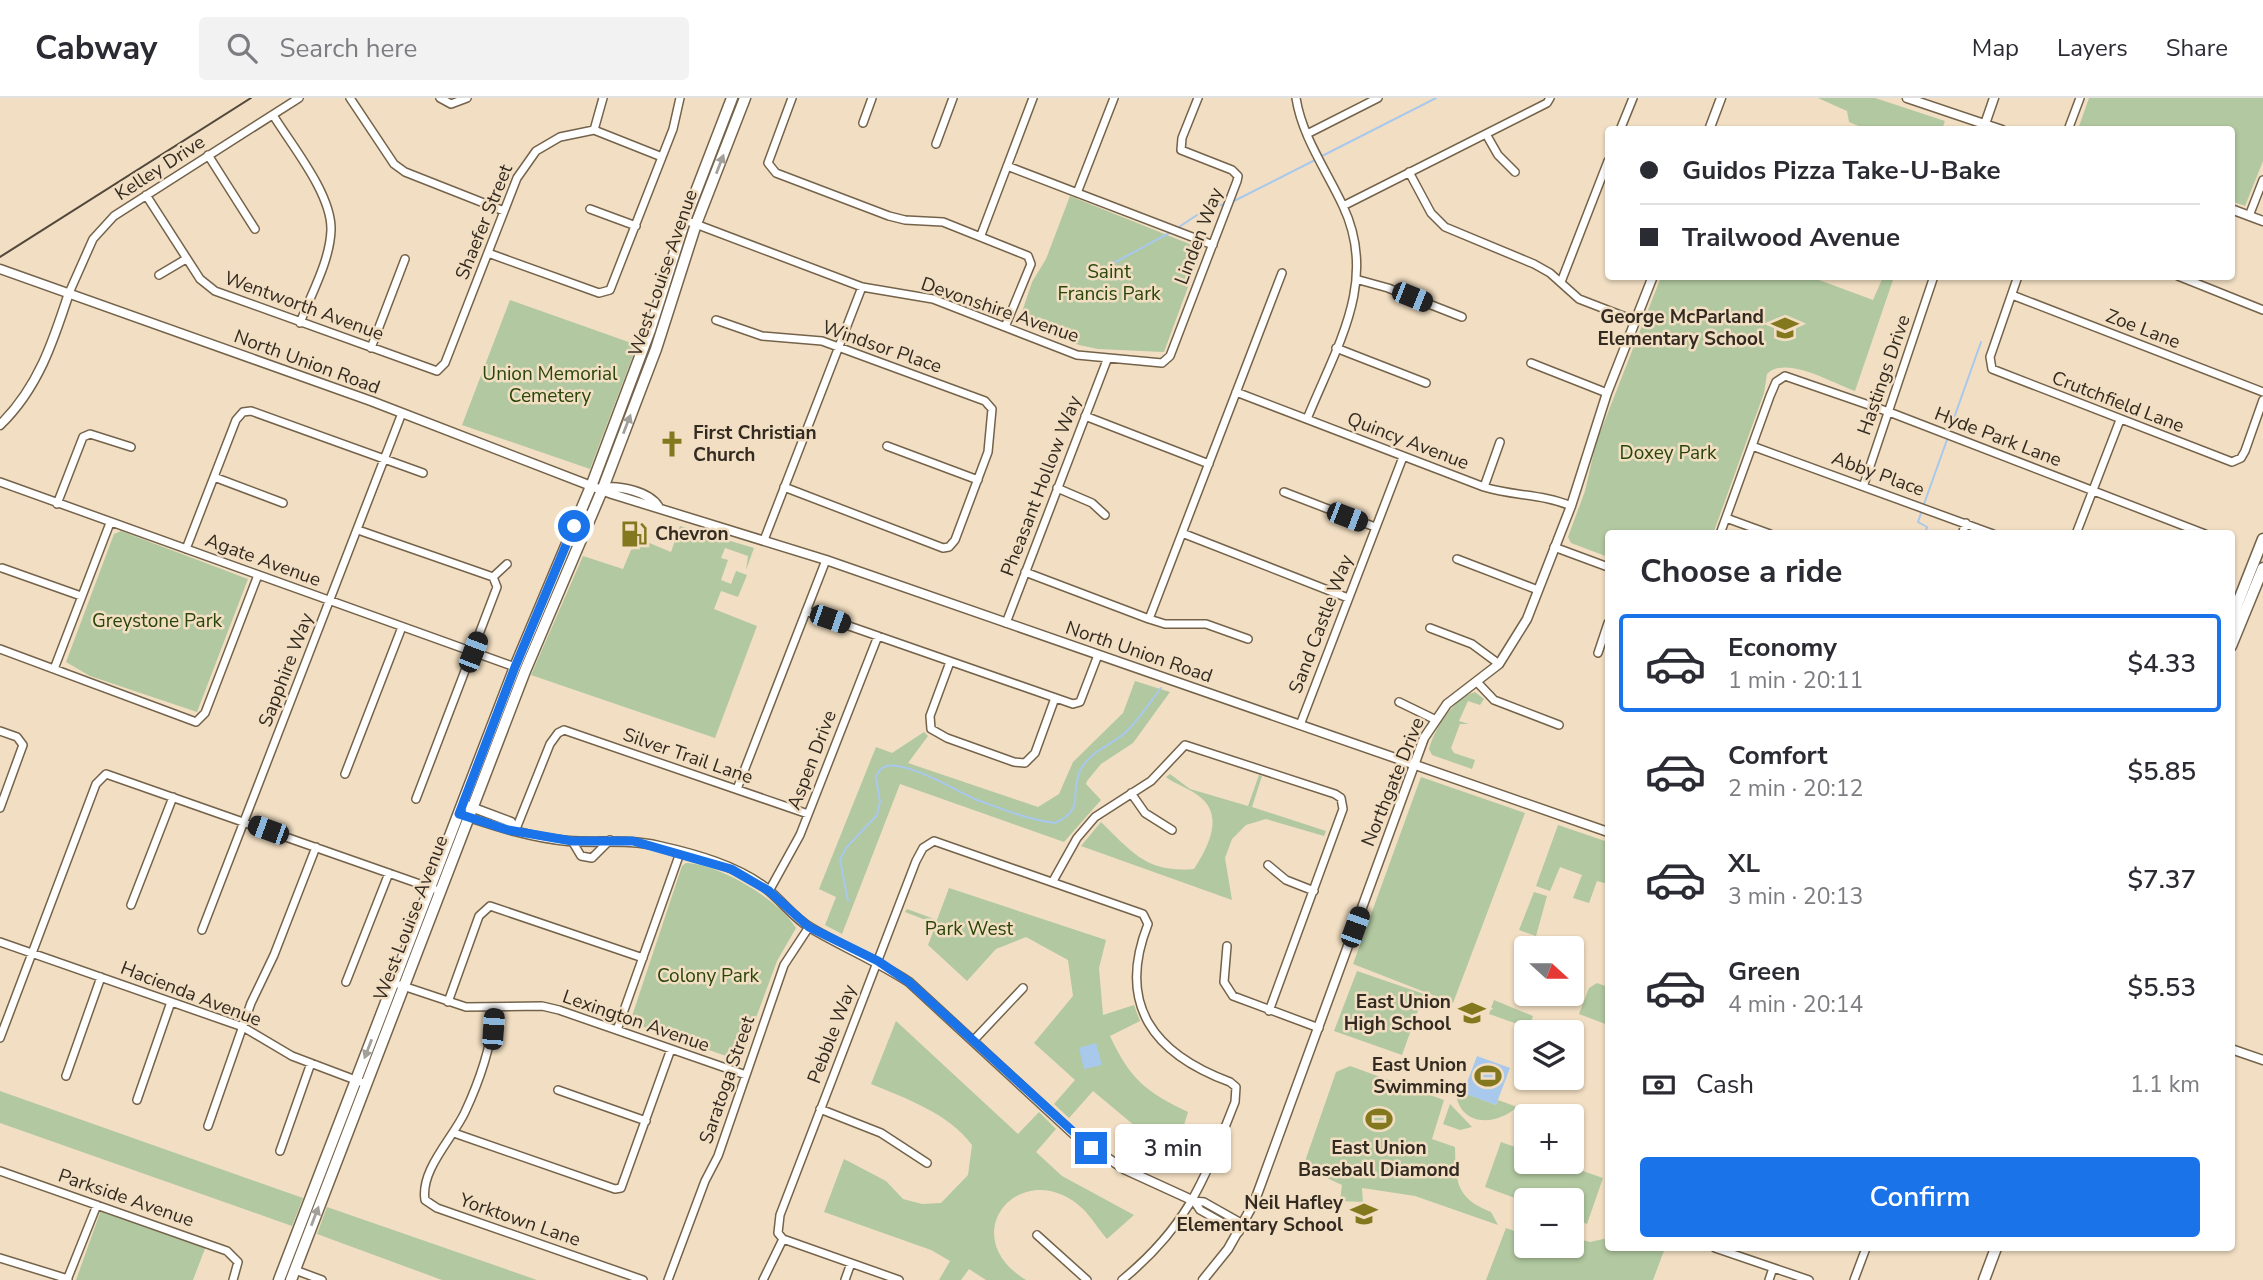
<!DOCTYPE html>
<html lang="en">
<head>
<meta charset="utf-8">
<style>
	body { margin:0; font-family:"Nunito Sans",sans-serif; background:#f2f2f3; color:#2b2b33; height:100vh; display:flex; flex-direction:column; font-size:26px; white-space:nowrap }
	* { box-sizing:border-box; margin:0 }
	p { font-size:23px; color:#7c7c81 }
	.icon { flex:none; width:38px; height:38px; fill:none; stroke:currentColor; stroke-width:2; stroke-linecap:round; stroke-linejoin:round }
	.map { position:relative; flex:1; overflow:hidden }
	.sheet { position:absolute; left:1605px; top:432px; width:630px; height:721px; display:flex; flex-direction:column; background:#fff; border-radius:7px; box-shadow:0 2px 5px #0004 }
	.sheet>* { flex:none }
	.hud { position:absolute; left:1605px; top:28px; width:630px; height:154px; border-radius:7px; box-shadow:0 2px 5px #0004; display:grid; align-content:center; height:154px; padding:0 35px; background:#fff }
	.needle { width:46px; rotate:111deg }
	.fabs { position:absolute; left:1514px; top:838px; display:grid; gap:14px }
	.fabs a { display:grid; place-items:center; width:70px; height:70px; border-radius:7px; background:#fff; box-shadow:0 2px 5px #0004; font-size:35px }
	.end { position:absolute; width:32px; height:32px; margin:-16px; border:9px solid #1a73e8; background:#fff; box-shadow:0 0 0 4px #fff }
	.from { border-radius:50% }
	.bubble { position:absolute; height:49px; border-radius:7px; background:#fff; box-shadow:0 2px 5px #0004; font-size:23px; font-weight:600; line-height:49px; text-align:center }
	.car { position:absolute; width:21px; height:42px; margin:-21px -10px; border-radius:9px; box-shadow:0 0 5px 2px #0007; background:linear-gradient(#222 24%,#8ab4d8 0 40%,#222 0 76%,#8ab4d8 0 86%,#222 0) }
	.hud b { display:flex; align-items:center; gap:24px; height:66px; font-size:26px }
	.hud b+b { border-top:2px solid #e1e1e2 }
	.hud i { width:18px; height:18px; background:#2b2b33 }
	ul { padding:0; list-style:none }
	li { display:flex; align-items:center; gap:21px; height:98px; margin:0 14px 10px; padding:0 21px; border:4px solid transparent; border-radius:7px }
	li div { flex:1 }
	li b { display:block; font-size:26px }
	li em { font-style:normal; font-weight:600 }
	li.active { border-color:#1a73e8 }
	li>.icon { width:63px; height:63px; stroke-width:1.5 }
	h2 { padding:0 35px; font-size:32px; line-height:84px }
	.pay { display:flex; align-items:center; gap:18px; height:77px; padding:0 35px; font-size:26px }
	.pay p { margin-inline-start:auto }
	.button { display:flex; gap:14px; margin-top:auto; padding:14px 35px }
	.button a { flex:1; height:80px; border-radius:7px; background:#1a73e8; color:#fff; font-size:28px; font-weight:600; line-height:80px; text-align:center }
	header { display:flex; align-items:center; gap:42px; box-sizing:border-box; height:98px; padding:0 35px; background:#fff; border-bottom:2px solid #e1e1e2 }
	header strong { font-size:33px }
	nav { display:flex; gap:38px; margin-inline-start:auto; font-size:24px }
	.search { width:490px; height:63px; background:#f2f2f3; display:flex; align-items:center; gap:18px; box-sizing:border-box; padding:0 24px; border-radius:7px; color:#7c7c81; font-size:26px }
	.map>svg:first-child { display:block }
</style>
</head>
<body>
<header>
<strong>Cabway</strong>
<div class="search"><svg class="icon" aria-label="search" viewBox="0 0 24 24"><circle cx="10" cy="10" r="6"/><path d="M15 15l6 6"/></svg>Search here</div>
<nav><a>Map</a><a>Layers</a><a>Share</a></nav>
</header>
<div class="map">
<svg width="2263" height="1182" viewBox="0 0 2263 1182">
	<rect width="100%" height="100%" fill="#f2dfc3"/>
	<path fill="#b1c8a0" d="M1818,0h57l70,23 -3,8h-76l-17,-7 -2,-11z
		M2089,0h174v63l-18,45 -14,-5v-71l-153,-1z
		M1070,98l132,53 -38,103 -66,-3 -19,-4 -60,-24 13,-39 14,-23z
		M1661,179h150l62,23 10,-23h11l-39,114c-23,-8 -69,-36 -88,-17l-3,19 -51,141h-105v23l-37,-14 -3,-6 17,-46 11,-48z
		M510,202l127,45 -47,124 -128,-44z
		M680,428l74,22 -8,22 2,-14 -23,-8 -4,10 7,2 -7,20 10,4 5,-13 11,4 -9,22 -17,-6 -7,18 43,17 -42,112 -184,-63 52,-119 40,13 8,-19 16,-8 24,10z
		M121,433l127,48 -51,133 -107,-36 -24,-14 48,-128z
		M1135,583l35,11 -37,51 -32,21 -14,17 -1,3 15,16 -37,42 -164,-58 -58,150 -17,-9 11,-28 -17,-8 57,-142 16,6 32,-21 4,4 -20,27 130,44 21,-13 14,-32 50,-49z
		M1475,594l9,7 -4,6 -12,-4 -9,20 10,3h-9l-9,24 3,5 21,7 -3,9 -40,-14 -3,-6c6,-21 24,-50 46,-57z
		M1170,676l20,15 58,17 11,-31 3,1 -10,31 74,24 -2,5 -58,-17 -20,6 -14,14 -7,19 7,42 -151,-54 20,-24c32,31 46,51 93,47 15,-23 32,-56 2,-75 -10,-7 -21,-10 -30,-17z
		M1421,679l104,36 -72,190 -100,-39z
		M1558,727l50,17v42l-11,-3 -8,22 -16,-5 9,-23 -22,-8 -10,24 -14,-5z
		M686,765c33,1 92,36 110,65l-19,33 -37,100 -110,-39 52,-156z
		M949,790l157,52 -7,28 4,47 31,-10 6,16 -30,15c20,43 36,56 78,76l-4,13 29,11 -2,3 -28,-11 -7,18 -41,-20 -42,-35 -24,27 -15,-14 21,-24 -41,-37 39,-47 -5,-36 -42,-23 -30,12 -29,32 -39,-36 8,-21 -31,-12 2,-3 30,11z
		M1534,794l13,4 -11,40 -17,-6z
		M1357,873l67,23 -22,61 -68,-24z
		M1597,885l11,4v38l-29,-11 10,-26z
		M1494,902l39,16 -4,12 -40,-14z
		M896,923l122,113 21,-22 17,17 -20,23 26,24 72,39 -27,24c-8,-9 -15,-21 -24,-30 -59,-56 -132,25 -57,71h-40l-17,-11 -8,11h-22l11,-19 -19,-11 -107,-38 20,-53 42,22 17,18 19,5 19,-1 27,-28 4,-30c-24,-32 -65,-46 -101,-61z
		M1350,968l94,34 -12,39 23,8c1,34 0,51 36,65l7,13 -83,-29 -46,-7 -7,-1 1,14 -23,-1 2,-16 -39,-18 33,-95z
		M1458,985l8,3 -2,7 32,12 2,-5 19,7c-13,12 -38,20 -53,5 -7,-7 -8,-18 -11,-27z
		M0,993l303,107 -11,28 -292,-103z
		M1450,1006l22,23 -12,3 -17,-6z
		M1501,1044l25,9v11h31l46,16 -16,46 -15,-6v-18l-46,2 -41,-15z
		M327,1109l210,73h-95l-125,-46z
		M101,1112l105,36 -13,34h-117z
		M1506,1130l20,7v11h46v-9l18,5 18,-4v10h57l-12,32h-167z"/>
	<path fill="#a8c8ec" d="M1096,945l6,22 -18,4 -5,-21z
		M1477,958l33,12 -14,37 -33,-12z"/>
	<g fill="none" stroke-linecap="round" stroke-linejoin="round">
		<path stroke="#a8c8ec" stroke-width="2" d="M1322,58l114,-58
			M1232,104l85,-43
			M1176,131l27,-18 24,-8
			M1086,180l85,-46
			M1949,334l32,-90
			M1924,406l24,-67
			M1922,412l-4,12 9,5 -2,7
			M848,803l-8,-41 6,-12 31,-33 3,-13 -4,-25c2,-5 5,-10 11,-11 21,-5 71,26 90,34 25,9 52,20 78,23 32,-14 13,-30 26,-54 10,-19 32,-24 46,-38 13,-13 23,-29 34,-43"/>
		<g stroke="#74634a" stroke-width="10">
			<path id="minor" d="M350,0l44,66 11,8 99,39
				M440,0l11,6 16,-6
				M792,0l-24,65 8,10 113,43 16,4 38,2 85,34 3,8 -26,63
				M1296,0c6,39 31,73 47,108 36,76 -7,141 -36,213
				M273,17c19,31 59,79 58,115 -1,31 -20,64 -31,93
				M863,25l9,-25
				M594,32l9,-32
				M1620,32l13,-32
				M2068,32l12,-32
				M1307,36l71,-36
				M1486,36l12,21 17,17
				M936,46l17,-46
				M208,57l47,74
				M1007,68l206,79
				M1409,74l22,41 14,14 89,37 16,9 29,26 57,22
				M1077,95l37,-95
				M146,97l54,84 15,12 222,80 8,-8 72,-185 19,-27 24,-14 34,-7 68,27
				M1343,108l204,-103 3,-5
				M590,111l46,17
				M2249,118l14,-36
				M685,122l177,67 71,12 144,56 85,8 8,-7 67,-175 1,-5 -6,-6 -51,-20 1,-12 16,-40
				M981,137l52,-137
				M488,155l111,40 11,-3 63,-161 7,-31
				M159,177l27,-16
				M2018,178l-28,81 2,12 240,93 9,-4 4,-7 18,-51
				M2178,178l85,34
				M1359,182l29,8 74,29
				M1561,184l47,-121
				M69,195l24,-54 21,-23 185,-118
				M2012,197l251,97
				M716,222l46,16 60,5 163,60 7,8 -4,43 -33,88 -6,7 -6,1 -159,-61
				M371,250l34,-89
				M1336,250l90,35
				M1531,265l76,30
				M1236,294l248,95c29,9 59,7 87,19
				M1085,318l124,48
				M887,348l91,34
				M1752,348l241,88
				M214,379l69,26
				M0,384l515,185
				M1864,386l70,-208
				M1484,389l16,-45
				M1057,390l35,15 13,12
				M1284,394l91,35
				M57,406l26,-67 7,-3 41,13
				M1726,420l44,16
				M358,432l135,47
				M1182,435l166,65
				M1720,436l50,-138 6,-14 9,-6 104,36 316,122
				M1962,436l4,-11
				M2076,436l44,-114
				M764,442l98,-253
				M1554,449l54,20
				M186,451l50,-129 7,-8 8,-1 172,62
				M1457,461l81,31
				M2,470l79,28
				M1025,474l124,47 16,5h41l42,15
				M493,479l14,-13
				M806,513l267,93 7,-2 18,-47
				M1149,521l133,-346
				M1006,525l101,-263
				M1430,530l42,16 27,20
				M0,551l196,73 9,-9 53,-138
				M1598,555l10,-30
				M950,564l-20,54 1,13 16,9 67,24 11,1 10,-10 20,-55
				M54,571l56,-146
				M1477,584l17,18 65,25
				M1399,604l35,17
				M1300,627l103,-268
				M0,633l17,6 6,8 -23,63
				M345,676l57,-147
				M737,691l89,-229
				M1131,695l14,20 27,17
				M416,701l81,-212 -4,-10
				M516,731l34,-85 8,-11 6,-3 244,84
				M572,743l9,15 11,2 18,-18
				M1268,767l18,15 28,11
				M1053,783l24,-43 18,-21 56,-36 34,-36 150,49 6,4 2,11 -74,202
				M769,793l31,-56 78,-199
				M131,807l42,-108
				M202,832l200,-517
				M0,844l243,85 49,29 74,28
				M1227,848l-3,36 9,14 86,32
				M346,884l43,-109
				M400,887l66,22 76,-1 17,4 187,65
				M448,904l31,-86 11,-10 153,52
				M495,910c-3,36 -15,72 -30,104 -12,26 -45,58 -40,88l12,8 206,72
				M617,932l63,-177
				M0,940l96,-254 10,-10 328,115
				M973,943l50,-53
				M66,978l35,-99
				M558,992l88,31
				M137,1002l34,-98
				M820,1011l61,24 46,30
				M208,1028l43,-123 23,-48 42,-108
				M454,1035l161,56 6,-1 50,-139
				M280,1053l31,-88
				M0,1073l227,80 11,11 -5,18
				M1194,1103l10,1 39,22
				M1194,1103l6,9 39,22
				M1037,1137l50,45
				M783,1141l-5,-6 2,-18 136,-354 7,-13 11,-7 209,73 5,10c-32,81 6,130 82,158l6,5 -1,15c-31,78 -46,123 -113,178
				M783,1141l116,41
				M1715,1150l94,32
				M0,1160l68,21
				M295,1172l27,10
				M67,1182l30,-75
				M668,1182l37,-99 13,-25 66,-191 25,-38
				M763,1182l20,-41
				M845,1182l6,-17
				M1769,1182l4,-12
				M1854,1182l12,-32"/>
		</g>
		<g stroke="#74634a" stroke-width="11">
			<path id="tertiary" d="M1907,0l95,32
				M1985,26l9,-26
				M1709,32l12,-32
				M2231,111l32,12
				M0,171l371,132 241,93 214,66 782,272
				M0,327c38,-37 53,-83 69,-132
				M603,390c16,-3 46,4 55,18
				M463,706l48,18 5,7
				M466,718c33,11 67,22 102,25 31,2 60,-2 91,5 36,8 79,20 108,43 15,12 27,29 44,39 32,19 66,33 98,54l169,156 46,31 70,32
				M2231,951l32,11
				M1203,1182l25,-31 26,-46 170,-465 23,-34 52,-40 28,-45 44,-113 36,-113 46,-117"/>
		</g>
		<g stroke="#74634a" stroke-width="13">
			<path id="secondary" d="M2231,522l32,-81
				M2231,548l32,-78
				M279,1182l236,-613 77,-183 58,-154 35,-110 47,-122
				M291,1182l234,-609 78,-183 53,-139 40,-125 49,-126
				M1984,1182l12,-32"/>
		</g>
		<use href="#minor" stroke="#fff" stroke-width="7"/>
		<use href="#tertiary" stroke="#fff" stroke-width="8"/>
		<use href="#secondary" stroke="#fff" stroke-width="10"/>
		<path stroke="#51473b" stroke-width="2" d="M0,159l251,-159"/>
	</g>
	<defs><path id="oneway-solid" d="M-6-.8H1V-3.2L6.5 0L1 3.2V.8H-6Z" transform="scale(1.75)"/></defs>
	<g fill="#a3a09b">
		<use href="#oneway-solid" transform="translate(720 66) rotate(-69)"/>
		<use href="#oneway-solid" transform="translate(627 326) rotate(-69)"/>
		<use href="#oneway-solid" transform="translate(368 951) rotate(111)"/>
		<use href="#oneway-solid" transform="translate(315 1118) rotate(-69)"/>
	</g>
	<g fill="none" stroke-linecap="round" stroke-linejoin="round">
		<path stroke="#1a73e8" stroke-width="9" d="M574,428l-59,141 -56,147 49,16 64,11h61l98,28 38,22 40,36 69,34 31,21 182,166"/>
	</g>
	<defs>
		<g id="school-bare" transform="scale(2.1)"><path d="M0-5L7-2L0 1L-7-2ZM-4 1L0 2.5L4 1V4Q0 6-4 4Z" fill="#83781d" stroke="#f2dfc3" stroke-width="2.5" paint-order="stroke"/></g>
		<g id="church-bare" transform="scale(2.1)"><path d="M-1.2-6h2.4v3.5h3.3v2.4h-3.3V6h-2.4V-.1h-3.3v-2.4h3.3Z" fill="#83781d" stroke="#f2dfc3" stroke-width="2.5" paint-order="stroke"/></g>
		<g id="fuel-bare" transform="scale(2.1)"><path d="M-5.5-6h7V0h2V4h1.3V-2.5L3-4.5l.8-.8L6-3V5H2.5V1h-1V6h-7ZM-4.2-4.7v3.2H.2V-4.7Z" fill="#83781d" stroke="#f2dfc3" stroke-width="2.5" paint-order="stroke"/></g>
		<g id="stadium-bare" transform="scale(2.1)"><path d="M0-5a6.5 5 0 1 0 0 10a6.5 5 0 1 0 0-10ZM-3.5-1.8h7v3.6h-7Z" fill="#83781d" stroke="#f2dfc3" stroke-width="2.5" paint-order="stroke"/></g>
	</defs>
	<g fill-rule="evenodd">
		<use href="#school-bare" x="1785" y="230"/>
		<use href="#church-bare" x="672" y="346"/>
		<use href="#fuel-bare" x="634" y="436"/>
		<use href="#school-bare" x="1472" y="915"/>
		<use href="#stadium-bare" x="1488" y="978"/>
		<use href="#stadium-bare" x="1379" y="1021"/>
		<use href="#school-bare" x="1364" y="1116"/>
	</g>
	<g text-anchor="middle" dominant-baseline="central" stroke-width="5" stroke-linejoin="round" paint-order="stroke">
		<g font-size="19" fill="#332b21" stroke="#f2dfc3">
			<text transform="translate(160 70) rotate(-33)">Kelley Drive</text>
			<text transform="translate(484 124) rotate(-68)">Shaefer Street</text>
			<text transform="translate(1199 138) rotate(-69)">Linden Way</text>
			<text transform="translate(663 175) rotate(-71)">West Louise Avenue</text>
			<text transform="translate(304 208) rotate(20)">Wentworth Avenue</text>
			<text transform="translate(1000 212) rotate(19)">Devonshire Avenue</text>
			<text transform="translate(2143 231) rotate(21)">Zoe Lane</text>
			<text transform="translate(882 249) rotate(19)">Windsor Place</text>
			<text transform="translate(307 264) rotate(20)">North Union Road</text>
			<text transform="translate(1884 277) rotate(-71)">Hastings Drive</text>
			<text transform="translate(2118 304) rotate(21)">Crutchfield Lane</text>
			<text transform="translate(1998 339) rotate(21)">Hyde Park Lane</text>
			<text transform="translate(1408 343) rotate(21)">Quincy Avenue</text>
			<text transform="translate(1878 376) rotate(20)">Abby Place</text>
			<text transform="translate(1041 388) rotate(-69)">Pheasant Hollow Way</text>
			<text transform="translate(263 462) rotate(20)">Agate Avenue</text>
			<text transform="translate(1321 526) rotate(-69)">Sand Castle Way</text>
			<text transform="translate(1139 554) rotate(19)">North Union Road</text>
			<text transform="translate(286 572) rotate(-69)">Sapphire Way</text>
			<text transform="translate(688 658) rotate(19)">Silver Trail Lane</text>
			<text transform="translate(812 662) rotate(-69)">Aspen Drive</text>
			<text transform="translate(1393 684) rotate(-68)">Northgate Drive</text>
			<text transform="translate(411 820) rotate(-69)">West Louise Avenue</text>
			<text transform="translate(191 896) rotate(21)">Hacienda Avenue</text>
			<text transform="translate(636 923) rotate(19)">Lexington Avenue</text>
			<text transform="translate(832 936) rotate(-69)">Pebble Way</text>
			<text transform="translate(727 982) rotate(-71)">Saratoga Street</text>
			<text transform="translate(126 1100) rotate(19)">Parkside Avenue</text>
			<text transform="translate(520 1122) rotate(19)">Yorktown Lane</text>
		</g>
		<g font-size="19" fill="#294508" stroke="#f2dfc3">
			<text x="1109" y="174">Saint<tspan x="1109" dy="22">Francis Park</tspan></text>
			<text x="550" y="276">Union Memorial<tspan x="550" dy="22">Cemetery</tspan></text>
			<text x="1668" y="355">Doxey Park</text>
			<text x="157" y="523">Greystone Park</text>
			<text x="969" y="831">Park West</text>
			<text x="708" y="878">Colony Park</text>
		</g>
		<g font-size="19" font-weight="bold" fill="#332b21" stroke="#f2dfc3" text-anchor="end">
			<text x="1764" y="219">George McParland<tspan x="1764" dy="22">Elementary School</tspan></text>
			<text x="693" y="335" text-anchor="start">First Christian<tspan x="693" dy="22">Church</tspan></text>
			<text x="655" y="436" text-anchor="start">Chevron</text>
			<text x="1451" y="904">East Union<tspan x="1451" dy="22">High School</tspan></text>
			<text x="1467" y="967">East Union<tspan x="1467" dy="22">Swimming</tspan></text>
			<text x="1379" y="1050" text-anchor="middle">East Union<tspan x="1379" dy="22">Baseball Diamond</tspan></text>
			<text x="1343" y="1105">Neil Hafley<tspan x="1343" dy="22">Elementary School</tspan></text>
		</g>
	</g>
</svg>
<div class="fabs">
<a><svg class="needle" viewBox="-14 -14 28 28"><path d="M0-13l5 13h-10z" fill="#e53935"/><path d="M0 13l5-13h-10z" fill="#7c7c81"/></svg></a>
<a><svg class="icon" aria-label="layers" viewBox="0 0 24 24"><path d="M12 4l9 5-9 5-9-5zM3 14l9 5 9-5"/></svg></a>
<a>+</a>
<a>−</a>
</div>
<i class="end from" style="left:574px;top:428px"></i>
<i class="end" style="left:1091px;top:1050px"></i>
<div class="bubble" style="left:1115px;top:1026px;width:116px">3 min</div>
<i class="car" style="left:1412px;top:199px;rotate:112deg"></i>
<i class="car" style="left:1347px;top:419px;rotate:111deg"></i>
<i class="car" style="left:830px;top:521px;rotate:109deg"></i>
<i class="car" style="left:473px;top:554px;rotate:21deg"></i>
<i class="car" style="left:268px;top:732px;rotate:290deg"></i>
<i class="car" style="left:1355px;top:829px;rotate:20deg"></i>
<i class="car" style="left:493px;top:931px;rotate:4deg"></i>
<div class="hud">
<b><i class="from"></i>Guidos Pizza Take-U-Bake</b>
<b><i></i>Trailwood Avenue</b>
</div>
<section class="sheet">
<h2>Choose a ride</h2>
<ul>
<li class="active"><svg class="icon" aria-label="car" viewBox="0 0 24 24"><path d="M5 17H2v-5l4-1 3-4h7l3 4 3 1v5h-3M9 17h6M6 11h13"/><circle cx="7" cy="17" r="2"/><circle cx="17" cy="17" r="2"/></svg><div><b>Economy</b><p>1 min · 20:11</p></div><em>$4.33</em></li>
<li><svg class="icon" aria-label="car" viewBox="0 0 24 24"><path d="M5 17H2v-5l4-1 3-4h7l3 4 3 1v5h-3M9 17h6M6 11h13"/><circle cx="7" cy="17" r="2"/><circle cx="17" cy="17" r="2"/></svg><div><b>Comfort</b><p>2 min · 20:12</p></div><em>$5.85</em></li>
<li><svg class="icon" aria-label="car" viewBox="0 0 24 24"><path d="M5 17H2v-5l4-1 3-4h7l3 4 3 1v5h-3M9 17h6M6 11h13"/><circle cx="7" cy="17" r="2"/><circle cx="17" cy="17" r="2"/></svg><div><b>XL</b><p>3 min · 20:13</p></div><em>$7.37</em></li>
<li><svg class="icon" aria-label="car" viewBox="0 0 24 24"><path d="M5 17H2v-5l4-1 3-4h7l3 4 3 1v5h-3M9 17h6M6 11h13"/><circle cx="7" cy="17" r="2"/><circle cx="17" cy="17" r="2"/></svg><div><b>Green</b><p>4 min · 20:14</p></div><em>$5.53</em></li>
</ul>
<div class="pay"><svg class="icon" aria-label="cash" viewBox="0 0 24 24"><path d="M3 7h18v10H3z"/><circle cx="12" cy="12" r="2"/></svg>Cash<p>1.1 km</p></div>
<div class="button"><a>Confirm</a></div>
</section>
</div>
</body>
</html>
